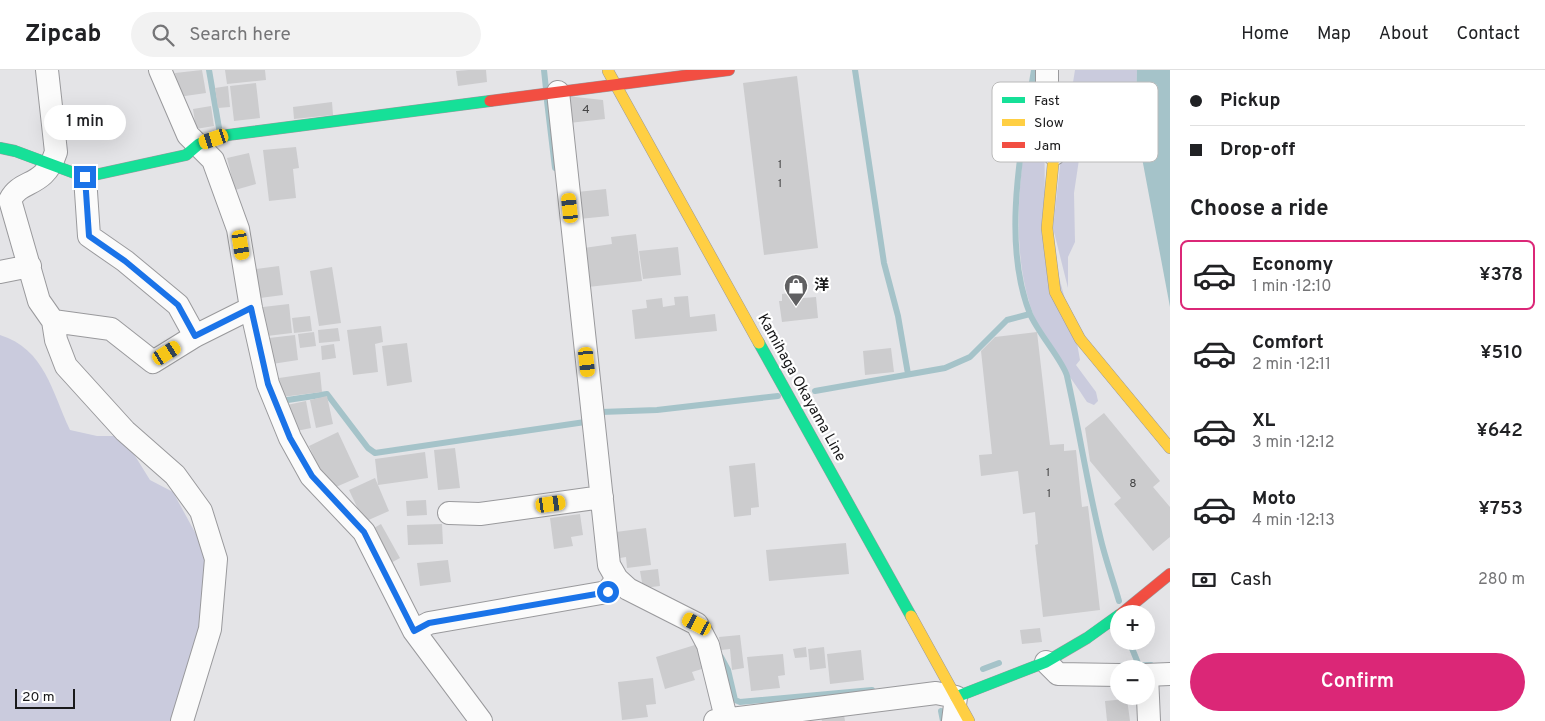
<!DOCTYPE html>
<html lang="en">
<head>
<meta charset="utf-8">
<style>
	body { margin:0; font-family:Overpass,"Noto Sans JP",sans-serif; background:#f2f2f2; color:#202124; height:100vh; display:flex; flex-direction:column; font-size:19px; white-space:nowrap }
	* { box-sizing:border-box; margin:0 }
	p { font-size:16px; color:#757577 }
	.icon { flex:none; width:28px; height:28px; fill:none; stroke:currentColor; stroke-width:2; stroke-linecap:round; stroke-linejoin:round }
	.map { position:relative; flex:1; overflow:hidden }
	.sheet { display:flex; flex-direction:column; background:#fff; width:375px }
	.sheet>* { flex:none }
	.top-card { display:grid; align-content:center; height:110px; padding:0 20px; background:#fff }
	.fabs { position:absolute; left:1110px; top:535px; display:grid; gap:10px }
	.fabs a { display:grid; place-items:center; width:45px; height:45px; border-radius:50%; background:#fff; box-shadow:0 5px 20px #0002; font-size:25px }
	.scale { position:absolute; left:15px; bottom:12px; width:60px; box-sizing:border-box; padding-left:5px; border:2px solid #19191a; border-top:0; font-size:14px; line-height:18px; white-space:nowrap; color:#19191a; -webkit-text-stroke:4px #fff; paint-order:stroke }
	.end { position:absolute; width:22px; height:22px; margin:-11px; border:6px solid #1a73e8; background:#fff; box-shadow:0 0 0 2px #fff }
	.from { border-radius:50% }
	.bubble { position:absolute; height:35px; border-radius:18px; background:#fff; box-shadow:0 5px 20px #0002; font-size:16px; font-weight:600; line-height:35px; text-align:center }
	.car { position:absolute; width:15px; height:30px; margin:-15px -8px; border-radius:6px; box-shadow:0 0 4px 1px #0007; background:linear-gradient(#f5c518 24%,#345 0 40%,#f5c518 0 76%,#345 0 86%,#f5c518 0) }
	.top-card b { display:flex; align-items:center; gap:18px; height:48px; font-size:19px }
	.top-card b+b { border-top:1px solid #e0e0e0 }
	.top-card i { width:12px; height:12px; background:#202124 }
	ul { padding:0; list-style:none }
	li { display:flex; align-items:center; gap:15px; height:70px; margin:0 10px 8px; padding:0 10px; border:2px solid transparent; border-radius:8px }
	li div { flex:1 }
	li b { display:block; font-size:19px }
	li em { font-style:normal; font-weight:600 }
	li.on { border-color:#db2777 }
	li>.icon { width:45px; height:45px; stroke-width:1.5 }
	h2 { padding:0 20px; font-size:22px; line-height:60px }
	.pay { display:flex; align-items:center; gap:12px; height:55px; padding:0 20px; font-size:19px }
	.pay p { margin-inline-start:auto }
	.action { display:flex; gap:10px; margin-top:auto; padding:10px 20px }
	.action a { flex:1; height:58px; border-radius:30px; background:#db2777; color:#fff; font-size:20px; font-weight:600; line-height:58px; text-align:center }
	header { display:flex; align-items:center; gap:30px; box-sizing:border-box; height:70px; padding:0 25px; background:#fff; border-bottom:1px solid #e0e0e0 }
	header strong { font-size:24px }
	nav { display:flex; gap:28px; margin-inline-start:auto; font-size:18px }
	.search { width:350px; height:45px; background:#f2f2f2; display:flex; align-items:center; gap:12px; box-sizing:border-box; padding:0 18px; border-radius:28px; color:#757577; font-size:19px }
	main { display:flex; flex:1; min-height:0 }
	.map>svg:first-child { display:block }
</style>
</head>
<body>
<header>
<strong>Zipcab</strong>
<div class="search"><svg class="icon" aria-label="search" viewBox="0 0 24 24"><circle cx="10" cy="10" r="6"/><path d="M15 15l6 6"/></svg>Search here</div>
<nav><a>Home</a><a>Map</a><a>About</a><a>Contact</a></nav>
</header>
<main>
<div class="map">
<svg width="1170" height="651" viewBox="0 0 1170 651">
	<rect width="100%" height="100%" fill="#e4e4e7"/>
	<path fill="#cacbdd" d="M1036,0h8l1,156 32,117 3,17 -4,5 20,27 2,9 -4,4 -7,-3c-16,-25 -46,-63 -55,-91 -26,-76 -8,-163 4,-241z
		M1075,0h62l-1,28 8,37 -2,23c-15,-21 -30,-38 -58,-32l-10,67 1,49 -7,15v31l-15,-60 8,-71z
		M0,265c45,14 52,57 70,95l27,6h20l10,7 23,37 23,12 24,44 9,29 -7,67 -27,89h-172z"/>
	<path fill="#a5c3c9" d="M1137,0h33v237l-28,-149 2,-23 -8,-37z"/>
	<g fill="none" stroke-linecap="round" stroke-linejoin="round">
		<path stroke="#a5c3c9" stroke-width="6" d="M209,0l10,58
			M544,0l2,19
			M855,0l29,193 14,53 10,58
			M1034,0c-12,75 -33,171 -4,244 8,19 33,47 37,62 12,53 20,107 33,160 5,22 13,44 19,65
			M547,31l8,67
			M815,321l130,-23 25,-11 37,-37 23,-6
			M280,329l1,2 46,-7 41,54 7,5 210,-31
			M601,342l56,-2 121,-14
			M1129,571l11,27
			M721,587l7,13 7,30 5,2 132,-12
			M1116,596l35,-1
			M983,599l16,-6
			M941,641l2,10"/>
	</g>
	<path fill="#ccccce" d="M202,0l4,23 -28,4 -3,-24z
		M225,0h40l1,10 -39,4z
		M469,0h17l1,12 -29,4 -2,-15z
		M797,6l21,172 -54,7 -21,-172z
		M256,13l4,35 -26,3 -4,-35z
		M228,16l2,21 -12,1 -3,-20z
		M566,26l37,4 2,19 -36,4z
		M332,32l1,13 -39,4 -1,-12z
		M211,36l3,20 -18,3 -3,-20z
		M296,77l3,21 -6,1 3,29 -27,3 -6,-51z
		M249,83l7,31 -21,6 -8,-32z
		M606,119l3,27 -30,3 -2,-27z
		M636,164l6,47 -54,6 -4,-39 28,-4 -1,-7z
		M678,177l3,28 -38,4 -4,-28z
		M279,196l4,29 -23,3 -4,-29z
		M332,197l9,56 -22,3 -9,-55z
		M802,221l1,7 13,-1 2,21 -36,4 -3,-21h3v-7z
		M688,226l2,21 25,-3 2,17 -82,8 -3,-29 15,-2 -1,-8 16,-2 1,9 12,-2 -1,-8z
		M289,234l3,29 -25,3 -4,-29z
		M310,246l2,15 -18,2 -2,-15z
		M381,256l2,16 -8,2 3,28 -25,3 -6,-45z
		M338,258l2,13 -21,2 -1,-13z
		M314,262l2,14 -16,2 -2,-14z
		M1037,262l13,113 14,-1v7l12,-1 6,57 6,-1 12,104 -57,7 -8,-72 3,-1 -3,-32 -12,2 -5,-43 -37,5 -2,-21 13,-1 -11,-103 14,-14z
		M295,265l3,25 -26,4 -3,-26z
		M407,273l5,39 -25,4 -5,-40z
		M334,274l2,14 -14,2 -1,-14z
		M891,278l3,24 -29,3 -2,-24z
		M320,302l2,20 -40,5 -3,-19z
		M327,326l6,28 -17,4 -6,-28z
		M306,331l5,27 -19,4 -5,-27z
		M1104,343l56,68 -7,6 17,20v30l-17,14 -39,-47 7,-6 -31,-37 -5,-33z
		M338,362l21,45 -30,13 -20,-44z
		M455,378l5,40 -22,2 -4,-40z
		M425,382l3,26 -50,7 -3,-26z
		M755,393l4,44 -8,1v7l-17,2 -5,-51z
		M375,408l14,33 -25,11 -15,-32z
		M426,430l1,15 -20,1 -1,-15z
		M580,444l3,21 -12,2 2,9 -19,3 -4,-31z
		M381,454l19,34 -15,8 -18,-34z
		M442,454l1,20 -35,1 -1,-20z
		M646,458l5,37 -24,3 -1,-11 -6,1 -4,-26z
		M846,473l3,31 -80,7 -3,-31z
		M448,490l3,22 -31,4 -3,-23z
		M658,499l2,17 -17,2 -3,-17z
		M1040,558l2,14 -20,2 -2,-14z
		M740,565l4,33 -12,2 -2,-21 -9,1 -2,-13z
		M698,574l7,24 -13,4 3,8 -30,9 -9,-32z
		M806,577l1,10 -12,1 -2,-9z
		M824,577l2,21 -16,2 -2,-21z
		M861,580l3,30 -34,4 -3,-30z
		M783,584l2,21 -7,1 2,12 -29,3 -4,-34z
		M653,608l3,26 -10,1 2,12 -26,3 -4,-38z
		M1127,629l3,22h-23l-2,-20z
		M844,645l1,6h-23l-1,-3z"/>
	<g fill="none" stroke-linecap="round" stroke-linejoin="round">
		<g stroke="#99999c" stroke-width="24">
			<path id="street" d="M47,0l9,82c-12,37 -35,26 -46,48l29,101 14,20 58,8 42,33 42,-26 56,-28
				M160,0l28,65 25,25 25,69 13,79 17,76 22,54 21,38 53,56 50,99 67,90
				M1047,0v26l7,58
				M558,22l51,473 8,14 11,10 69,35 11,21 18,73
				M85,107l4,59 36,25 53,44 17,31
				M0,202l30,-6
				M53,251l3,19 10,26 59,65 50,44 26,36 15,48 -6,70 -28,92
				M449,443l31,1 122,-17
				M414,561l15,-8 178,-31 10,-13
				M1046,592l12,12 61,1
				M1146,605l24,-1
				M1147,605l2,46
				M715,651l221,-28 20,4 -3,24"/>
		</g>
		<g stroke="#99999c" stroke-width="12">
			<path id="fast" d="M0,78l15,3 70,26 101,-22 13,-11 29,-9 262,-34
				M759,273l152,273
				M956,627l90,-35 41,-24 32,-23"/>
		</g>
		<g stroke="#99999c" stroke-width="12">
			<path id="slow" d="M608,1l151,272
				M1054,84l-7,74 8,64 25,47 90,109
				M911,546l58,105"/>
		</g>
		<g stroke="#99999c" stroke-width="12">
			<path id="jam" d="M490,31l239,-31
				M1121,544l49,-40"/>
		</g>
		<use href="#street" stroke="#fbfbfb" stroke-width="22"/>
		<use href="#fast" stroke="#16e098" stroke-width="11"/>
		<use href="#slow" stroke="#ffcf43" stroke-width="11"/>
		<use href="#jam" stroke="#f24e42" stroke-width="11"/>
	</g>
	<g fill="none" stroke-linecap="round" stroke-linejoin="round">
		<path stroke="#1a73e8" stroke-width="6" d="M85,107l4,59 36,25 53,44 17,31 56,-28 17,76 22,54 22,38 52,56 50,99 15,-8 179,-31"/>
	</g>
	<defs>
		<g id="shop-pin" transform="scale(1.25)"><path d="M0 17L-7.5 6A9.5 9.5 0 1 1 7.5 6Z" fill="#606062" stroke="#fff"/><path d="M-5-2.5h2.3a2.7 3.5 0 0 1 5.4 0H5L5.5 6h-11ZM-1.5-2.5h3a1.5 2.3 0 0 0-3 0Z" fill="#fff"/></g>
	</defs>
	<g fill-rule="evenodd">
		<use href="#shop-pin" x="796" y="216"/>
	</g>
	<g text-anchor="middle" dominant-baseline="central" stroke-width="4.5" stroke-linejoin="round" paint-order="stroke">
		<g font-size="12" fill="#464647">
			<text x="586" y="40">4</text>
			<text x="780" y="95">1</text>
			<text x="780" y="114">1</text>
			<text x="1048" y="403">1</text>
			<text x="1133" y="414">8</text>
			<text x="1049" y="424">1</text>
		</g>
		<g font-size="15" font-weight="bold" fill="#19191a" stroke="#fff" text-anchor="start">
			<text x="814" y="216">洋</text>
		</g>
		<g font-size="15" fill="#19191a" stroke="#fff">
			<text transform="translate(801 318) rotate(61)">Kamihaga Okayama Line</text>
		</g>
	</g>
	<rect x="992" y="12" width="166" height="80" rx="8" fill="#fff" stroke="#bababa" stroke-width="1"/>
	<rect x="1002" y="27" width="23" height="6" fill="#16e098"/>
	<rect x="1002" y="49" width="23" height="7" fill="#ffcf43"/>
	<rect x="1002" y="72" width="23" height="6" fill="#f24e42"/>
	<g font-size="14" fill="#19191a">
		<text x="1034" y="35">Fast</text>
		<text x="1034" y="57">Slow</text>
		<text x="1034" y="80">Jam</text>
	</g>
</svg>
<div class="fabs">
<a>+</a>
<a>−</a>
</div>
<div class="scale">20 m</div>
<i class="end from" style="left:608px;top:522px"></i>
<i class="end" style="left:85px;top:107px"></i>
<div class="bubble" style="left:44px;top:35px;width:82px">1 min</div>
<i class="car" style="left:214px;top:69px;rotate:252deg"></i>
<i class="car" style="left:570px;top:138px;rotate:354deg"></i>
<i class="car" style="left:241px;top:175px;rotate:171deg"></i>
<i class="car" style="left:167px;top:283px;rotate:58deg"></i>
<i class="car" style="left:587px;top:292px;rotate:174deg"></i>
<i class="car" style="left:551px;top:434px;rotate:82deg"></i>
<i class="car" style="left:697px;top:554px;rotate:297deg"></i>
</div>
<section class="sheet">
<div class="top-card">
<b><i class="from"></i>Pickup</b>
<b><i></i>Drop-off</b>
</div>
<h2>Choose a ride</h2>
<ul>
<li class="on"><svg class="icon" aria-label="car" viewBox="0 0 24 24"><path d="M5 17H2v-5l4-1 3-4h7l3 4 3 1v5h-3M9 17h6M6 11h13"/><circle cx="7" cy="17" r="2"/><circle cx="17" cy="17" r="2"/></svg><div><b>Economy</b><p>1 min · 12:10</p></div><em>¥378</em></li>
<li><svg class="icon" aria-label="car" viewBox="0 0 24 24"><path d="M5 17H2v-5l4-1 3-4h7l3 4 3 1v5h-3M9 17h6M6 11h13"/><circle cx="7" cy="17" r="2"/><circle cx="17" cy="17" r="2"/></svg><div><b>Comfort</b><p>2 min · 12:11</p></div><em>¥510</em></li>
<li><svg class="icon" aria-label="car" viewBox="0 0 24 24"><path d="M5 17H2v-5l4-1 3-4h7l3 4 3 1v5h-3M9 17h6M6 11h13"/><circle cx="7" cy="17" r="2"/><circle cx="17" cy="17" r="2"/></svg><div><b>XL</b><p>3 min · 12:12</p></div><em>¥642</em></li>
<li><svg class="icon" aria-label="car" viewBox="0 0 24 24"><path d="M5 17H2v-5l4-1 3-4h7l3 4 3 1v5h-3M9 17h6M6 11h13"/><circle cx="7" cy="17" r="2"/><circle cx="17" cy="17" r="2"/></svg><div><b>Moto</b><p>4 min · 12:13</p></div><em>¥753</em></li>
</ul>
<div class="pay"><svg class="icon" aria-label="cash" viewBox="0 0 24 24"><path d="M3 7h18v10H3z"/><circle cx="12" cy="12" r="2"/></svg>Cash<p>280 m</p></div>
<div class="action"><a>Confirm</a></div>
</section>
</main>
</body>
</html>
